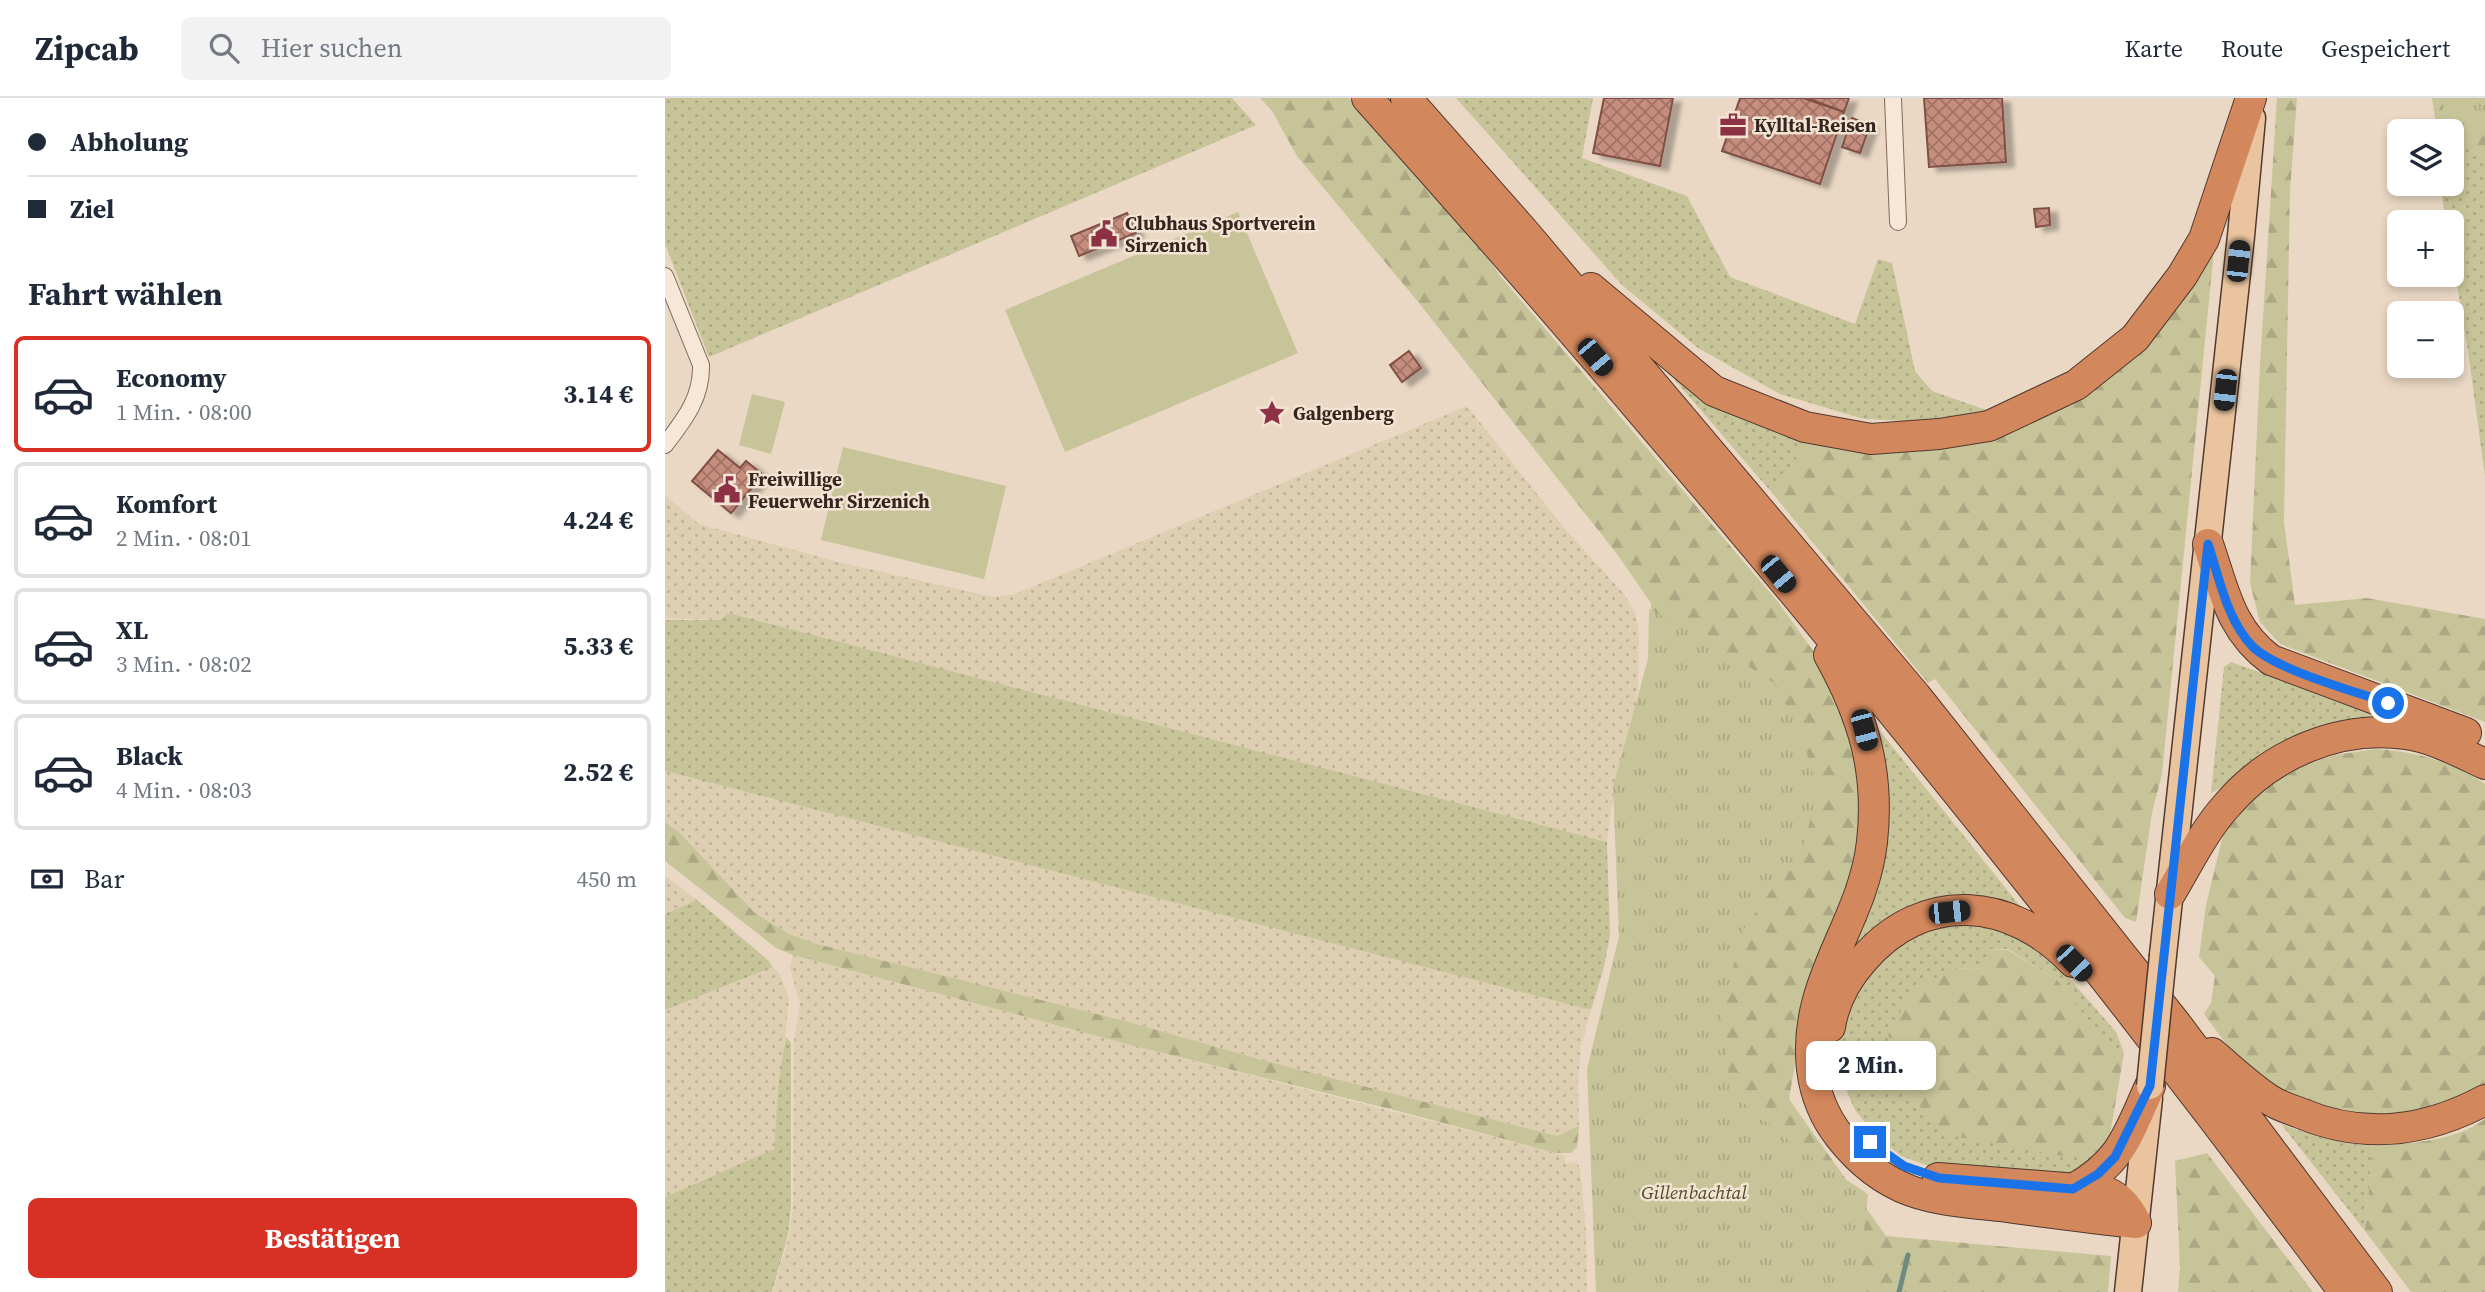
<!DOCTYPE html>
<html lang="de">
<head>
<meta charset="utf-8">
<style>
	body { margin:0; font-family:"Source Serif 4",serif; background:#f2f2f3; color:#1f2937; height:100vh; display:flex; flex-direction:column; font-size:26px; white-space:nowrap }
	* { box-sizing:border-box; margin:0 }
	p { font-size:23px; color:#747a83 }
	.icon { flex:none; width:38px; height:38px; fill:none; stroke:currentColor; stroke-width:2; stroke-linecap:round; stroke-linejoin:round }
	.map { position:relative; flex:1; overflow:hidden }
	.panel { display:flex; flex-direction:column; background:#fff; width:665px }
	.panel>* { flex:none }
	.hud { display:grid; align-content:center; height:154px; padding:0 28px; background:#fff }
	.buttons { position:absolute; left:1722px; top:21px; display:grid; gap:14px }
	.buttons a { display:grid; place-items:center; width:77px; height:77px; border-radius:10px; background:#fff; box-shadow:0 4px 10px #0003; font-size:35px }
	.end { position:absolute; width:32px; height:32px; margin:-16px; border:9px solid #1a73e8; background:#fff; box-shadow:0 0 0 4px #fff }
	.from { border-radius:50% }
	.bubble { position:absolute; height:49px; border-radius:10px; background:#fff; box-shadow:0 4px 10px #0003; font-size:23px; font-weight:700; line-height:49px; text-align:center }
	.car { position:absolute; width:21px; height:42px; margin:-21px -10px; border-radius:9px; box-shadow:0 0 5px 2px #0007; background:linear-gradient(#222 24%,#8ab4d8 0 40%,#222 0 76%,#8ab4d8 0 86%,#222 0) }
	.hud b { display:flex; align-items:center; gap:24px; height:66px; font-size:26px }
	.hud b+b { border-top:2px solid #e0e1e3 }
	.hud i { width:18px; height:18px; background:#1f2937 }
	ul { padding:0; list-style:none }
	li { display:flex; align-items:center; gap:21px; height:116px; margin:0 14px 10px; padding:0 14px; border:4px solid #e0e1e3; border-radius:10px }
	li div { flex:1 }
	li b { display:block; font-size:26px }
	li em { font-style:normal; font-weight:700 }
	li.selected { border-color:#d93025 }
	li>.icon { width:63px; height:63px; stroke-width:1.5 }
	h2 { padding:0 28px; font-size:32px; line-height:84px }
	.pay { display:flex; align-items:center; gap:18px; height:77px; padding:0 28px; font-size:26px }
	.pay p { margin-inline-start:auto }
	.cta { display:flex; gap:14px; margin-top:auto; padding:14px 28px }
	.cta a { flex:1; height:80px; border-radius:10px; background:#d93025; color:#fff; font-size:28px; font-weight:700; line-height:80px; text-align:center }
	header { display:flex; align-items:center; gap:42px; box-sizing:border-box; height:98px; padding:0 35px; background:#fff; border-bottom:2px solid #e0e1e3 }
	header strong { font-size:33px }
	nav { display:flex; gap:38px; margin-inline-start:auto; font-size:24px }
	.search { width:490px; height:63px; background:#f2f2f3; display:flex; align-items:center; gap:18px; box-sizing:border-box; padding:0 24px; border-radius:10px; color:#747a83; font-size:26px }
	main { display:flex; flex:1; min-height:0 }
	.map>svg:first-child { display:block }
</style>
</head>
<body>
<header>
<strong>Zipcab</strong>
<div class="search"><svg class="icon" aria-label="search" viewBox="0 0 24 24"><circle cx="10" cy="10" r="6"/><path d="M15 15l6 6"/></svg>Hier suchen</div>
<nav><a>Karte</a><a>Route</a><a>Gespeichert</a></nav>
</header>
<main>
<section class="panel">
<div class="hud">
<b><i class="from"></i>Abholung</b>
<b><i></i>Ziel</b>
</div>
<h2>Fahrt wählen</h2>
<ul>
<li class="selected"><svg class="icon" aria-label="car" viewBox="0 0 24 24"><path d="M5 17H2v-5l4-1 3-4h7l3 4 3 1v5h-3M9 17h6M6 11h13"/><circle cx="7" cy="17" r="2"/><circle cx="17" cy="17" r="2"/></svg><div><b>Economy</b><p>1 Min. · 08:00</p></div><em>3.14 €</em></li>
<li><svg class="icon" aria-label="car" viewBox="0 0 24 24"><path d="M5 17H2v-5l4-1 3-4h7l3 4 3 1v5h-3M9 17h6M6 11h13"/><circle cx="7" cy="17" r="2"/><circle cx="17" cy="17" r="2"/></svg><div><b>Komfort</b><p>2 Min. · 08:01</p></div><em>4.24 €</em></li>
<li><svg class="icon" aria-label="car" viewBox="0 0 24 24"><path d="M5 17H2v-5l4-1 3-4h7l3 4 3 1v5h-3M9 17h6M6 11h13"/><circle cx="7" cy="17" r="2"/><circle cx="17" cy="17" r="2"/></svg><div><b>XL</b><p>3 Min. · 08:02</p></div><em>5.33 €</em></li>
<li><svg class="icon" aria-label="car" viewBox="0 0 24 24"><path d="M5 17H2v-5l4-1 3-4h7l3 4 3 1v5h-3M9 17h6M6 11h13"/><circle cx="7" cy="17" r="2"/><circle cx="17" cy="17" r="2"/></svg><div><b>Black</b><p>4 Min. · 08:03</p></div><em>2.52 €</em></li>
</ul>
<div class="pay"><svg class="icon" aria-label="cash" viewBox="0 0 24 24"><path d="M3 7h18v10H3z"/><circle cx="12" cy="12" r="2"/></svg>Bar<p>450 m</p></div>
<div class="cta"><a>Bestätigen</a></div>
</section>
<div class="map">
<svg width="1820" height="1194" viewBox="0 0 1820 1194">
	<defs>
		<pattern id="farmland-dots" width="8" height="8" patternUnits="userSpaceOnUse" patternTransform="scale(1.75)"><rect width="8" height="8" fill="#dfcfb2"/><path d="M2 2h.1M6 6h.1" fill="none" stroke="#c0b299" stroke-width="1.8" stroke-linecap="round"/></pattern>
		<pattern id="grass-dots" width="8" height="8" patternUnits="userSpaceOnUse" patternTransform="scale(1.75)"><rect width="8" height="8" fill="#c7c499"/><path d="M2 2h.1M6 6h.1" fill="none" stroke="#aca883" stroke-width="1.8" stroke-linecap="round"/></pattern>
		<pattern id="forest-firs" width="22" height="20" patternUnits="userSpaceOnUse" patternTransform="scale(1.75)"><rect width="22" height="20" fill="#c7c499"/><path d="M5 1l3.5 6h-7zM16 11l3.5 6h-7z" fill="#aca883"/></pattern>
		<pattern id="park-tufts" width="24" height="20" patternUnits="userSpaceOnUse" patternTransform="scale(1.75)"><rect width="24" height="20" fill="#c7c499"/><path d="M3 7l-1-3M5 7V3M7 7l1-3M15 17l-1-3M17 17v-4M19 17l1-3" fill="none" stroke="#aca883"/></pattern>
		<pattern id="building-cross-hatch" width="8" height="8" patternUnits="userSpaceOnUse" patternTransform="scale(1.75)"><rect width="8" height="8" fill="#c58d7d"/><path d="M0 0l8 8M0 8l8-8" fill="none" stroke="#a17366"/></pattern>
		<filter id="shadow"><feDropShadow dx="8" dy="4.5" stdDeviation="2" flood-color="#0004"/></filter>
	</defs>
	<rect width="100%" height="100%" fill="#ead8c4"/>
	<path fill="url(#farmland-dots)" d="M802,308l98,123 59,65 11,19 4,19 -1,56 -5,31 -22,91 -4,32 -878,-229 -8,7 -56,-2v-123l34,29 139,38 155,35 22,-3z
		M0,673l926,239 -10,35 -3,36 1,45 -22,10 -295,-76 -133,-38 -312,-78 -28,-10 -34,-21 -76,-81 -14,-10z
		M0,778l32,24 -32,14z
		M128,857l342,91 429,109 1,8 11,-1 4,6 6,63 1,61h-814l16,-56 4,-30 1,-167 6,-34 -10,-37z
		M108,869l7,7 9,25 -15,150 -109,49v-188z"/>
	<path fill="url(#grass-dots)" d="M0,0h567l24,27 -547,232 -44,-113z
		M791,0h137l-11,60 105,38 43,81 125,47 23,-65 14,4 23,108 17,20 57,20 -64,11 -61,-3 -84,-25 -82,-46 -76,-63z
		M1787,44l33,15v319l-17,-125 -16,-97v-32h-6l-6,-38h12z
		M1002,273l56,37 86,32 -36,54z
		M64,515l878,229 3,94 -6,31 -13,43 -926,-239v-151h55z
		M1566,564l155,55c-40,12 -99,21 -133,44 -9,7 -35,31 -42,32l13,-126z
		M1210,627l149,186 -43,-8 -137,66z
		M32,802l72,61 4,6 -108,43v-96z
		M1323,823l61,34 67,77 8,21 -23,-16 -43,-56 -50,-32h-18l-1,19 -37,1 157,172 -5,13 -41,25 -126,-10 -36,-13 -27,-22 -19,-24 -14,-32 -2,-35 4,-34 14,-33 58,-47z
		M121,939l5,6v165l-3,27 -16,57h-11l-2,-3 1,3h-95v-95l109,-48 5,-70z
		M1616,1026c31,12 60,19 92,22l-8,85z"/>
	<path fill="url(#forest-firs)" d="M595,0h89l130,146 22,33 277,325 49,68 26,50 13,101 -15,65 -41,93 -21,120 97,137 225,20 -3,36h-511l23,-361 29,-257 2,-71 -34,-49 -198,-251 -122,-147 -25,-45z
		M1612,0h20l-7,92 -6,332 11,83 72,-7 118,21v103l-205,-78 -20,-22 -10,-39 10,-218z
		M1767,0h53v59l-33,-15v-11h-15z
		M1549,152l-52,524 -10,39 -16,109 -11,-4 -190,-239 -7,4 -155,-189 36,-54 198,-9z
		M1712,651c39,3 76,12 108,35v304l-14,9 -86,25 -89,-18 -56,-41 -36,-49 7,-11 4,-27 -16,-19 7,-52 19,-78 31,-33 36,-24 42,-15z
		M0,724l14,10 76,81 34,21 28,10 312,78 133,38 295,76 22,-10 -2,21 -6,6h-15l-154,-41 -267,-66 -342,-91 -17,-7 -111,-87z
		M1324,851l19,1 50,31 43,56 23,16 -15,88 -35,17 -132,-24 -24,-29 -30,-70 23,-43 41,-23 36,-1z
		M1820,1021v173h-74l-46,-61 8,-85c37,-3 81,-4 112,-27z
		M1542,1055l106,139h-135l2,-25 -5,-106z"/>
	<path fill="url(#park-tufts)" d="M1776,0h44v33l-41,-5z
		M984,511l61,32 64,42 26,47 18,61 -14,53 -60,85 -24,84 6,45 7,36 65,54 70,46 -9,84 8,14h-271l-9,-223 32,-133 -6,-149 35,-128z
		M1371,1160l-4,34h-47z"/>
	<path fill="#c7c499" d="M573,114l60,141 -233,99 -60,-142z
		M87,296l33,8 -14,52 -32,-9z
		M178,349l163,39 -22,93 -163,-39z"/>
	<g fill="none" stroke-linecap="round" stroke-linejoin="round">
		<path stroke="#6d8b7e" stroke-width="5" d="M1234,1194l9,-37"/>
	</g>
	<path fill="url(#building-cross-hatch)" stroke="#815044" stroke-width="2" filter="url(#shadow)" d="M939,0h69l-13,68 -67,-13z
		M1075,0h63l41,14 -24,72 -98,-33z
		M1142,0h42l-5,14z
		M1259,0h78l4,64 -77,5z
		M1187,20l18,7 -10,28 -18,-6z
		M1384,110l1,17 -14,2 -2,-18z
		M462,115l9,20 -57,23 -8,-20z
		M744,253l12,17 -19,14 -12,-17z
		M53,352l22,18 6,-7 17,14 -32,38 -39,-32z"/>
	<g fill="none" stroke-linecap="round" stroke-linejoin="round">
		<g stroke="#83695c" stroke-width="18">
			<path id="minor" d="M1228,0l5,124
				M0,178l36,89c1,33 -17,55 -36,80"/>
		</g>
		<g stroke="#513930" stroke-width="29">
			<path id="primary" d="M1498,857l78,-719 11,-118
				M1463,1194l21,-194"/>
		</g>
		<g stroke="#513930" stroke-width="32">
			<path id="motorway" d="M702,0c343,383 670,781 977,1194
				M741,0l120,136 390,462 261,329 200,267
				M926,190l123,103 91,36 66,12 68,-5 50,-8 87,-41 59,-47 47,-62 22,-37 47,-141
				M1543,446c16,46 22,86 63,116l195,73
				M1164,557c34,61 51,116 43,187 -9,82 -70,139 -60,227 3,25 13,49 28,68 19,24 41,43 71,54 28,10 59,12 88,15 46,6 91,12 137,17
				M1505,796c18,-30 34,-64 58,-90 43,-50 111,-79 177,-70 29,4 54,18 80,30
				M1165,929c4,-25 16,-48 33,-67 61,-71 148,-63 210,2
				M1547,955c19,16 38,34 58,47 9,6 20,9 30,13 64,27 125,19 185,-13
				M1273,1080l165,13c17,5 26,17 33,32
				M1408,1091c49,-27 55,-55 77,-103"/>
		</g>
		<use href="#minor" stroke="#f6e7d7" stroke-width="16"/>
		<use href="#primary" stroke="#eac49f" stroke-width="26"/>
		<use href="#motorway" stroke="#d3875c" stroke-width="30"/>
		<g stroke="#513930" stroke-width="29" stroke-linecap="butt">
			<path id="primary-bridge" d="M1485,988l13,-131"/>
		</g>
		<use href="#primary-bridge" stroke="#eac49f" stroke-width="26"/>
	</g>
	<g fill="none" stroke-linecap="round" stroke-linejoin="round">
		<path stroke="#1a73e8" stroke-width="9" d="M1205,1044l34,24 35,12 134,11 25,-15 17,-17 35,-71 58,-542c11,33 19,77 45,103 24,23 101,44 135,56"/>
	</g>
	<defs>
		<g id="office-bare" transform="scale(2.1)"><path d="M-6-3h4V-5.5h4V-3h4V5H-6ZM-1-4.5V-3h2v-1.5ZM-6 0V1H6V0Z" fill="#8d3144" stroke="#f2e3d3" stroke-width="2.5" paint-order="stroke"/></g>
		<g id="civic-bare" transform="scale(2.1)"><path d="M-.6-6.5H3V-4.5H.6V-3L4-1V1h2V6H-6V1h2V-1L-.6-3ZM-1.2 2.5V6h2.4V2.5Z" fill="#8d3144" stroke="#f2e3d3" stroke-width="2.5" paint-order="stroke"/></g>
		<g id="sight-bare" transform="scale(2.1)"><path d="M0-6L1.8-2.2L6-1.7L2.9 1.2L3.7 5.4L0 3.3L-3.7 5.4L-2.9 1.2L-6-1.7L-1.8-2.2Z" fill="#8d3144" stroke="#f2e3d3" stroke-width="2.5" paint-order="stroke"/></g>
	</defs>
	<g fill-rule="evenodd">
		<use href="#office-bare" x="1068" y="27"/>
		<use href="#civic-bare" x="439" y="136"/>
		<use href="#sight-bare" x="607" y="315"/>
		<use href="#civic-bare" x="62" y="392"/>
	</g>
	<g text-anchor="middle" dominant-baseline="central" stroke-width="5" stroke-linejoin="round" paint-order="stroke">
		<g font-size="19" font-weight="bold" fill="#35251f" stroke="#f2e3d3" text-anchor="start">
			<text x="1089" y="27">Kylltal-Reisen</text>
			<text x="460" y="125">Clubhaus Sportverein<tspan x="460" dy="22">Sirzenich</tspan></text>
			<text x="628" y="315">Galgenberg</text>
			<text x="83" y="381">Freiwillige<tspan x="83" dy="22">Feuerwehr Sirzenich</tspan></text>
		</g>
		<g font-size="19" font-style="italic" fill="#4d4f27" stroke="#f2e3d3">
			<text x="1029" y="1094">Gillenbachtal</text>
		</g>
	</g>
</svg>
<div class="buttons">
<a><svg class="icon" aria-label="layers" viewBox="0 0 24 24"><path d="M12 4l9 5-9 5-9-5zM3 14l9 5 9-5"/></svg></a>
<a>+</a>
<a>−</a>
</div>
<i class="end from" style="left:1723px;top:605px"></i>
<i class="end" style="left:1205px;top:1044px"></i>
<div class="bubble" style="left:1141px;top:943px;width:130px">2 Min.</div>
<i class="car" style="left:1573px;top:163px;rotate:6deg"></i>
<i class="car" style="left:930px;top:259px;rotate:140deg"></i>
<i class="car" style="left:1560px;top:292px;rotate:186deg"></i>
<i class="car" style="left:1113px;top:476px;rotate:140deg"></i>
<i class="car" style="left:1199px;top:632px;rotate:165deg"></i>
<i class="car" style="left:1284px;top:814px;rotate:84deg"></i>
<i class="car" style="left:1409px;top:865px;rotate:136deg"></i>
</div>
</main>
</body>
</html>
